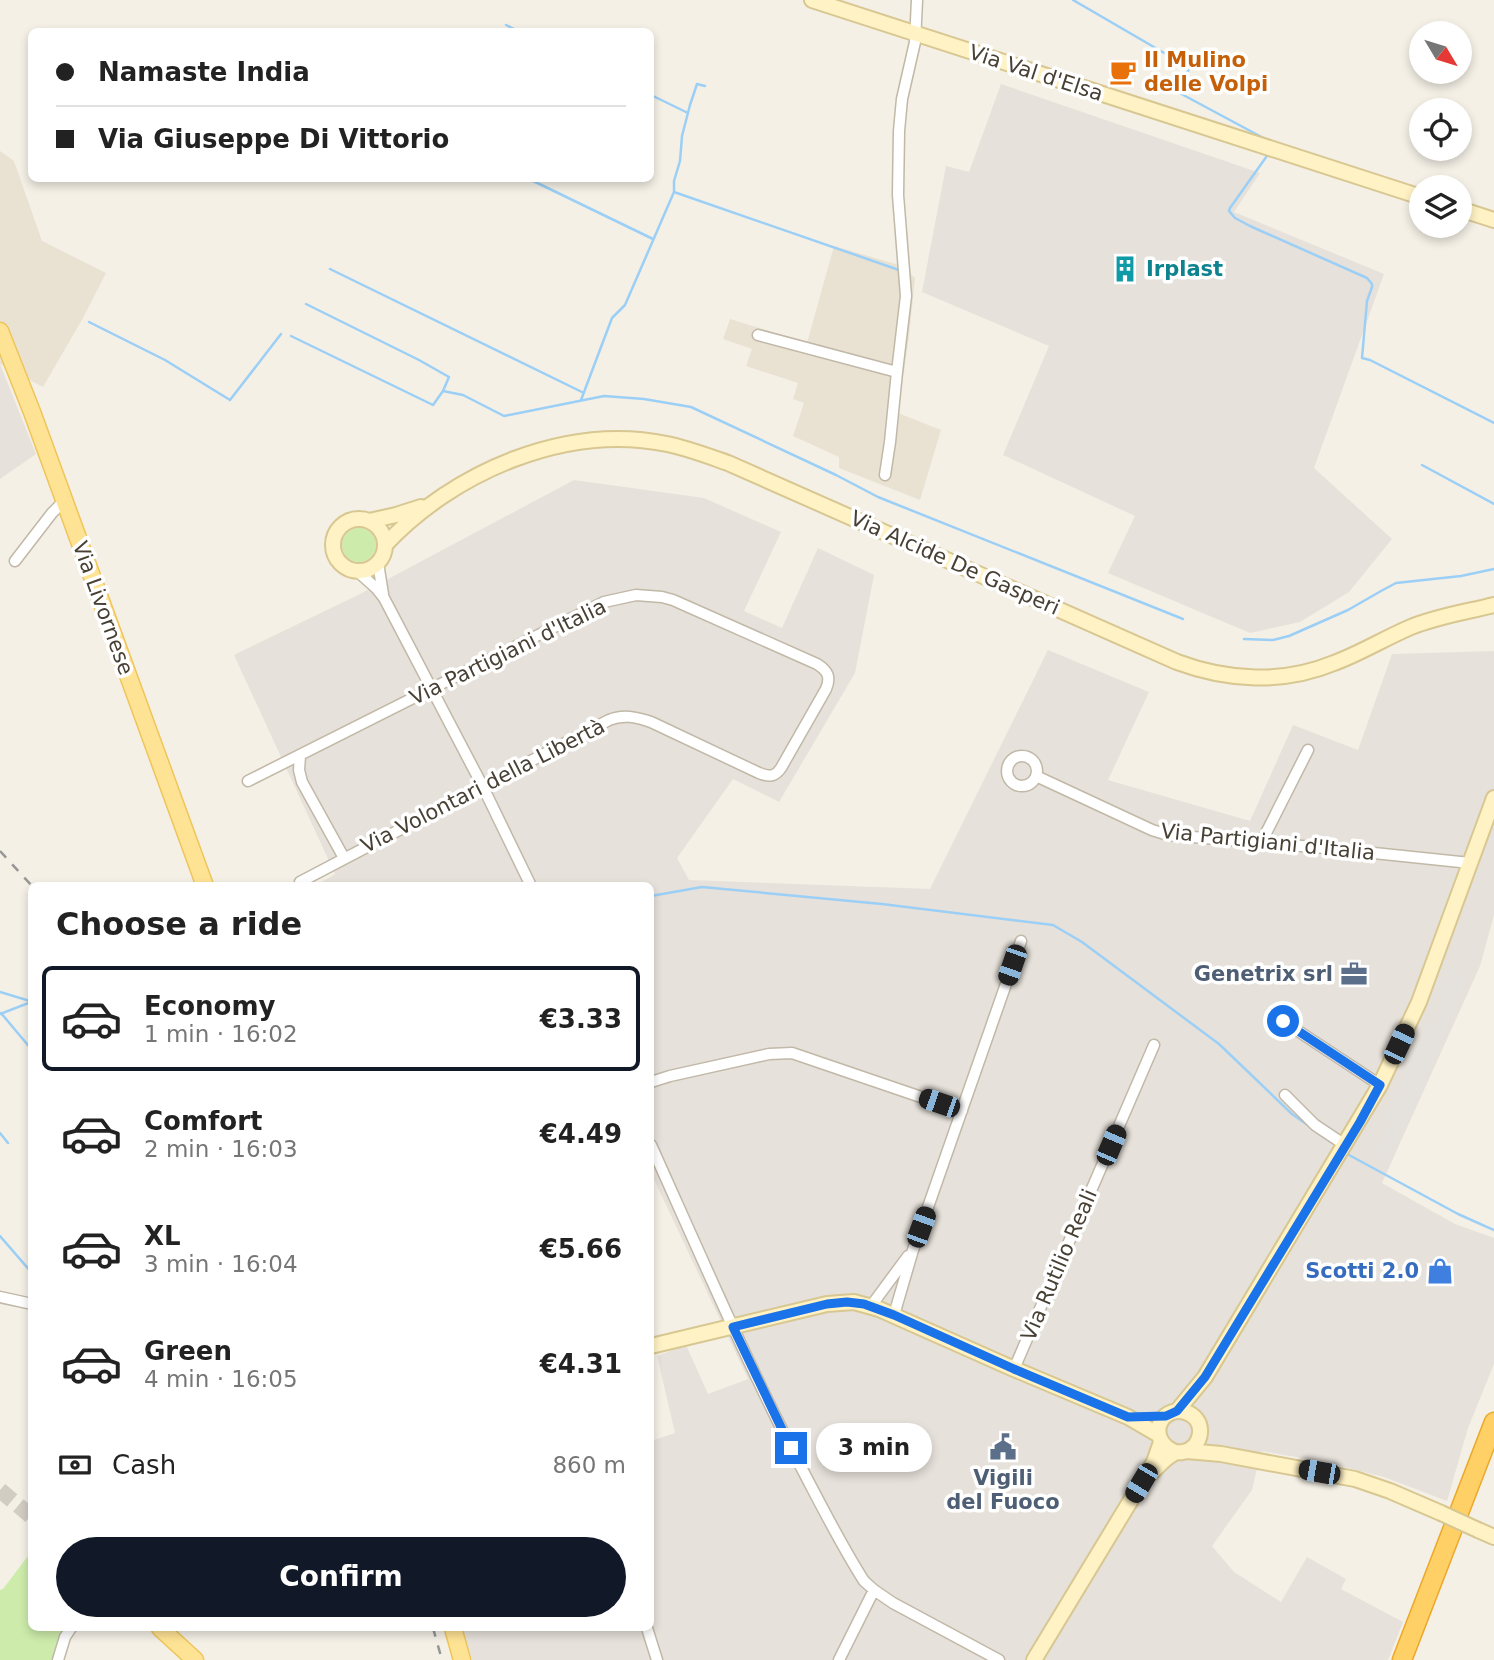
<!DOCTYPE html>
<html lang="en">
<head>
<meta charset="utf-8">
<style>
	body { margin:0; font-family:"DejaVu Sans",sans-serif; background:#f2f2f2; color:#222; height:100vh; display:flex; flex-direction:column; font-size:26px; white-space:nowrap }
	* { box-sizing:border-box; margin:0 }
	p { font-size:23px; color:#767676 }
	.icon { flex:none; width:38px; height:38px; fill:none; stroke:currentColor; stroke-width:2; stroke-linecap:round; stroke-linejoin:round }
	.map { position:relative; flex:1; overflow:hidden }
	.drawer { position:absolute; left:28px; top:882px; width:626px; height:749px; display:flex; flex-direction:column; background:#fff; border-radius:10px; box-shadow:0 4px 10px #0003 }
	.drawer>* { flex:none }
	.guide { position:absolute; left:28px; top:28px; width:626px; height:154px; border-radius:10px; box-shadow:0 4px 10px #0003; display:grid; align-content:center; height:154px; padding:0 28px; background:#fff }
	.needle { width:46px; rotate:128deg }
	.fabs { position:absolute; left:1409px; top:21px; display:grid; gap:14px }
	.fabs a { display:grid; place-items:center; width:63px; height:63px; border-radius:50%; background:#fff; box-shadow:0 4px 10px #0003; font-size:35px }
	.end { position:absolute; width:32px; height:32px; margin:-16px; border:9px solid #1a73e8; background:#fff; box-shadow:0 0 0 4px #fff }
	.from { border-radius:50% }
	.bubble { position:absolute; height:49px; border-radius:24px; background:#fff; box-shadow:0 4px 10px #0003; font-size:23px; font-weight:600; line-height:49px; text-align:center }
	.car { position:absolute; width:21px; height:42px; margin:-21px -10px; border-radius:9px; box-shadow:0 0 5px 2px #0007; background:linear-gradient(#222 24%,#8ab4d8 0 40%,#222 0 76%,#8ab4d8 0 86%,#222 0) }
	.guide b { display:flex; align-items:center; gap:24px; height:66px; font-size:26px }
	.guide b+b { border-top:2px solid #e0e0e0 }
	.guide i { width:18px; height:18px; background:#222 }
	ul { padding:0; list-style:none }
	li { display:flex; align-items:center; gap:21px; height:105px; margin:0 14px 10px; padding:0 14px; border:4px solid transparent; border-radius:10px }
	li div { flex:1 }
	li b { display:block; font-size:26px }
	li em { font-style:normal; font-weight:600 }
	li.on { border-color:#111827 }
	li>.icon { width:63px; height:63px; stroke-width:1.5 }
	h2 { padding:0 28px; font-size:32px; line-height:84px }
	.pay { display:flex; align-items:center; gap:18px; height:77px; padding:0 28px; font-size:26px }
	.pay p { margin-inline-start:auto }
	.primary-button { display:flex; gap:14px; margin-top:auto; padding:14px 28px }
	.primary-button a { flex:1; height:80px; border-radius:42px; background:#111827; color:#fff; font-size:28px; font-weight:600; line-height:80px; text-align:center }
	.map>svg:first-child { display:block }
</style>
</head>
<body>
<div class="map">
<svg width="1494" height="1660" viewBox="0 0 1494 1660">
	<rect width="100%" height="100%" fill="#f4f0e6"/>
	<path fill="#e9e2d3" d="M0,151l14,10 28,80 64,32 -23,45 -40,69 -43,-23z
		M834,246l65,19 16,13 -6,59 -11,76 43,17 -21,70 -81,-32v-11l-46,-21 11,-33 -11,-4 5,-16 -52,-17 6,-17 -29,-10 7,-20 77,24z"/>
	<path fill="#e6e1da" d="M1001,84l259,89 -26,39 150,62 -70,194 78,71 -43,53 -49,30 -50,11 -142,-60 27,-57 -132,-61 46,-109 -127,-54 24,-126 23,6z
		M0,364l36,90 -36,25z
		M574,480l130,18 77,34 -37,79 38,17 36,-80 56,27 -19,98 -76,129 -46,-23 -56,79 12,22 241,9 118,-239 101,42 -41,88 142,41 43,-96 65,25 34,-96 102,-3v264l-14,51 -98,217 73,41 39,14v126l-26,64 -21,73 -63,-24 -64,-16 -59,-10 -9,39 -40,56 22,26 47,30 26,-45 39,22 -5,10 62,33 -15,38h-916l-10,-32h189v-187l24,-8 -18,-77 29,-11 22,49 40,-15 -97,-206v-287l-334,-1 18,-11 -101,-219 126,-61z"/>
	<path fill="#cdecab" d="M342 545a17 17 0 1 1 34 0a17 17 0 1 1-34 0Z
		M31,1552l1,76h34l-12,32h-54v-70l3,-1z"/>
	<path fill="#e5e2de" d="M1449,967l13,5 5,6 -44,110 -36,72 -14,-5 15,-29 -4,-6 43,-99 9,-2 6,-17 -4,-6z"/>
	<g fill="none" stroke-linecap="round" stroke-linejoin="round">
		<path stroke="#9ccff6" stroke-width="2.5" d="M1073,0l117,68 -16,22 95,51
			M506,25l14,7
			M651,95l37,18
			M1269,153l-39,55 -1,3 6,7 15,8 117,52 5,6v3l-5,14 -5,57 8,2 124,63
			M527,178l126,61
			M674,192l225,78
			M330,269l254,124
			M89,322l76,38 65,40 51,-66
			M291,336l142,69 10,-14 6,-14 -30,-17 -113,-56
			M443,391l20,4 41,21 100,-20 40,3 47,8 145,68 42,22 305,122
			M581,400l31,-82 13,-13 49,-113v-11l6,-20 2,-25 8,-31 7,-21 8,2
			M1422,465l72,39
			M1244,639l29,1 16,-4 59,-26 33,-19 15,-8 65,-7 33,-7
			M651,896l51,-9 180,17 171,21 29,17 137,102 73,70 17,12
			M0,992l30,9
			M1,1013l31,37
			M0,1014l31,-12
			M0,1133l8,10
			M1326,1138l10,7
			M1349,1155l109,59 36,16
			M0,1236l32,37"/>
		<path stroke="#d2cdc2" stroke-width="16" stroke-dasharray="16 8" stroke-linecap="butt" d="M0,1490l32,27"/>
		<g stroke="#c1b8a7" stroke-width="13">
			<path id="street" d="M758,335l139,37 9,-76 -8,-101 1,-64 3,-32 13,-57 2,-42
				M885,475l5,-33 7,-70
				M15,561l37,-48 12,-12
				M378,563l5,31
				M357,571l19,17 8,10 98,187 49,101
				M1007 771a15 15 0 1 1 30 0a15 15 0 1 1-30 0Z
				M300,756l-1,14 3,12 42,76
				M1036,776l116,54 16,5 158,13 144,15
				M248,781l356,-179 32,-7 26,2 11,3 144,64c11,7 14,13 9,25l-45,79c-6,9 -12,9 -22,5l-108,-51c-15,-5 -28,-8 -42,-2l-309,162
				M1261,843l47,-93
				M1283,1021l97,64
				M651,1082l19,-6 99,-22 23,-1 170,58
				M1285,1095l30,30 30,20
				M651,1145c49,109 96,218 151,324 20,38 39,76 62,112l10,9 19,13 106,57
				M0,1297l32,7
				M871,1306l37,-50
				M894,1315l19,-65 108,-309
				M1014,1369l140,-324
				M647,1628l10,32
				M58,1660l7,-23 6,-9
				M839,1660l35,-70"/>
		</g>
		<g stroke="#d8c791" stroke-width="18">
			<path id="secondary" d="M812,0l609,197
				M1460,209l34,11
				M333 545a26 26 0 1 1 52 0a26 26 0 1 1-52 0Z
				M369,521l27,-6 25,-8
				M385,545c68,-73 181,-122 282,-101 20,4 41,12 61,19l449,199c51,19 106,22 157,1 27,-10 51,-25 77,-36 27,-11 55,-15 83,-22
				M651,1346l176,-42 27,-2 25,7 135,60 114,48 31,18
				M1177,1411l28,-34 175,-292 39,-83 75,-204
				M1187,1451l34,3 134,25 35,12 51,22
				M1152,1472c6,-5 13,-14 21,-18 4,-3 4,-1 10,-2 10,-2 16,-10 17,-19 2,-22 -28,-30 -39,-12 -7,13 1,26 14,31
				M1478,1530l16,7
				M1034,1660l120,-198 7,-20"/>
		</g>
		<g stroke="#eec55a" stroke-width="19">
			<path id="primary" d="M0,331l32,81 173,474
				M160,1628l35,32
				M453,1628l9,32"/>
		</g>
		<g stroke="#eba829" stroke-width="21">
			<path id="highway" d="M1402,1660l92,-238"/>
		</g>
		<use href="#street" stroke="#fff" stroke-width="10"/>
		<use href="#secondary" stroke="#fff2c5" stroke-width="14"/>
		<use href="#primary" stroke="#ffe394" stroke-width="16"/>
		<use href="#highway" stroke="#ffd066" stroke-width="18"/>
		<path stroke="#969696" stroke-width="2.5" stroke-dasharray="9 9" stroke-linecap="butt" d="M0,851l32,35
			M433,1628l9,32"/>
		<g stroke="#d8c791" stroke-width="18" stroke-linecap="butt">
			<path id="secondary-bridge" d="M1441,1513l37,17"/>
		</g>
		<use href="#secondary-bridge" stroke="#fff2c5" stroke-width="14"/>
	</g>
	<g fill="none" stroke-linecap="round" stroke-linejoin="round">
		<path stroke="#1a73e8" stroke-width="9" d="M791,1448l-58,-121 94,-23 20,-2 17,2 30,11 120,54 114,48 38,-1 11,-5 28,-34 155,-255 20,-37 -97,-64"/>
	</g>
	<defs>
		<g id="cafe-bare" transform="scale(2.1)"><path d="M-5.5-4.5H6V0H3Q3 3.5 0 3.5H-2.5Q-5.5 3.5-5.5 0ZM3-3.2v2h1.7v-2ZM-6 4.5H4V6H-6Z" fill="#e8710a" stroke="#fff" stroke-width="2.5" paint-order="stroke"/></g>
		<g id="building-bare" transform="scale(2.1)"><path d="M-4-6H4V6H1V3H-1V6H-4ZM-2.5-4.3h1.7v1.8h-1.7ZM.8-4.3h1.7v1.8H.8ZM-2.5-1h1.7V.8h-1.7ZM.8-1h1.7V.8H.8Z" fill="#0f9aa8" stroke="#fff" stroke-width="2.5" paint-order="stroke"/></g>
		<g id="office-bare" transform="scale(2.1)"><path d="M-6-3h4V-5.5h4V-3h4V5H-6ZM-1-4.5V-3h2v-1.5ZM-6 0V1H6V0Z" fill="#5c6f8a" stroke="#fff" stroke-width="2.5" paint-order="stroke"/></g>
		<g id="shop-bare" transform="scale(2.1)"><path d="M-5-2.5h2.3a2.7 3.5 0 0 1 5.4 0H5L5.5 6h-11ZM-1.5-2.5h3a1.5 2.3 0 0 0-3 0Z" fill="#3f7fe0" stroke="#fff" stroke-width="2.5" paint-order="stroke"/></g>
		<g id="civic-bare" transform="scale(2.1)"><path d="M-.6-6.5H3V-4.5H.6V-3L4-1V1h2V6H-6V1h2V-1L-.6-3ZM-1.2 2.5V6h2.4V2.5Z" fill="#5c6f8a" stroke="#fff" stroke-width="2.5" paint-order="stroke"/></g>
	</defs>
	<g fill-rule="evenodd">
		<use href="#cafe-bare" x="1123" y="72"/>
		<use href="#building-bare" x="1125" y="269"/>
		<use href="#office-bare" x="1354" y="974"/>
		<use href="#shop-bare" x="1440" y="1271"/>
		<use href="#civic-bare" x="1003" y="1447"/>
	</g>
	<g text-anchor="middle" dominant-baseline="central" stroke-width="7" stroke-linejoin="round" paint-order="stroke">
		<g font-size="21" font-weight="bold" fill="#c56008" stroke="#fff" text-anchor="start">
			<text x="1144" y="60">Il Mulino<tspan x="1144" dy="24">delle Volpi</tspan></text>
		</g>
		<g font-size="21" fill="#484034" stroke="#fff">
			<text transform="translate(1036 73) rotate(18)">Via Val d'Elsa</text>
			<text transform="translate(955 563) rotate(24)">Via Alcide De Gasperi</text>
			<text transform="translate(103 608) rotate(70)">Via Livornese</text>
			<text transform="translate(508 652) rotate(-26)">Via Partigiani d'Italia</text>
			<text transform="translate(483 786) rotate(-27)">Via Volontari della Libertà</text>
			<text transform="translate(1268 842) rotate(6)">Via Partigiani d'Italia</text>
			<text transform="translate(1059 1265) rotate(-67)">Via Rutilio Reali</text>
		</g>
		<g font-size="21" font-weight="bold" fill="#0d838f" stroke="#fff" text-anchor="start">
			<text x="1146" y="269">Irplast</text>
		</g>
		<g font-size="21" font-weight="bold" fill="#4e5e75" stroke="#fff" text-anchor="end">
			<text x="1333" y="974">Genetrix srl</text>
			<text x="1003" y="1478" text-anchor="middle">Vigili<tspan x="1003" dy="24">del Fuoco</tspan></text>
		</g>
		<g font-size="21" font-weight="bold" fill="#366cbe" stroke="#fff" text-anchor="end">
			<text x="1419" y="1271">Scotti 2.0</text>
		</g>
	</g>
</svg>
<div class="fabs">
<a><svg class="needle" viewBox="-14 -14 28 28"><path d="M0-13l5 13h-10z" fill="#e53935"/><path d="M0 13l5-13h-10z" fill="#767676"/></svg></a>
<a><svg class="icon" aria-label="locate" viewBox="0 0 24 24"><circle cx="12" cy="12" r="6"/><path d="M12 2v4M12 18v4M2 12h4M18 12h4"/></svg></a>
<a><svg class="icon" aria-label="layers" viewBox="0 0 24 24"><path d="M12 4l9 5-9 5-9-5zM3 14l9 5 9-5"/></svg></a>
</div>
<i class="end from" style="left:1283px;top:1021px"></i>
<i class="end" style="left:791px;top:1448px"></i>
<div class="bubble" style="left:816px;top:1423px;width:116px">3 min</div>
<i class="car" style="left:1012px;top:965px;rotate:199deg"></i>
<i class="car" style="left:1399px;top:1044px;rotate:25deg"></i>
<i class="car" style="left:939px;top:1103px;rotate:289deg"></i>
<i class="car" style="left:1111px;top:1145px;rotate:23deg"></i>
<i class="car" style="left:921px;top:1227px;rotate:20deg"></i>
<i class="car" style="left:1319px;top:1472px;rotate:280deg"></i>
<i class="car" style="left:1141px;top:1483px;rotate:211deg"></i>
<div class="guide">
<b><i class="from"></i>Namaste India</b>
<b><i></i>Via Giuseppe Di Vittorio</b>
</div>
<section class="drawer">
<h2>Choose a ride</h2>
<ul>
<li class="on"><svg class="icon" aria-label="car" viewBox="0 0 24 24"><path d="M5 17H2v-5l4-1 3-4h7l3 4 3 1v5h-3M9 17h6M6 11h13"/><circle cx="7" cy="17" r="2"/><circle cx="17" cy="17" r="2"/></svg><div><b>Economy</b><p>1 min · 16:02</p></div><em>€3.33</em></li>
<li><svg class="icon" aria-label="car" viewBox="0 0 24 24"><path d="M5 17H2v-5l4-1 3-4h7l3 4 3 1v5h-3M9 17h6M6 11h13"/><circle cx="7" cy="17" r="2"/><circle cx="17" cy="17" r="2"/></svg><div><b>Comfort</b><p>2 min · 16:03</p></div><em>€4.49</em></li>
<li><svg class="icon" aria-label="car" viewBox="0 0 24 24"><path d="M5 17H2v-5l4-1 3-4h7l3 4 3 1v5h-3M9 17h6M6 11h13"/><circle cx="7" cy="17" r="2"/><circle cx="17" cy="17" r="2"/></svg><div><b>XL</b><p>3 min · 16:04</p></div><em>€5.66</em></li>
<li><svg class="icon" aria-label="car" viewBox="0 0 24 24"><path d="M5 17H2v-5l4-1 3-4h7l3 4 3 1v5h-3M9 17h6M6 11h13"/><circle cx="7" cy="17" r="2"/><circle cx="17" cy="17" r="2"/></svg><div><b>Green</b><p>4 min · 16:05</p></div><em>€4.31</em></li>
</ul>
<div class="pay"><svg class="icon" aria-label="cash" viewBox="0 0 24 24"><path d="M3 7h18v10H3z"/><circle cx="12" cy="12" r="2"/></svg>Cash<p>860 m</p></div>
<div class="primary-button"><a>Confirm</a></div>
</section>
</div>
</body>
</html>
